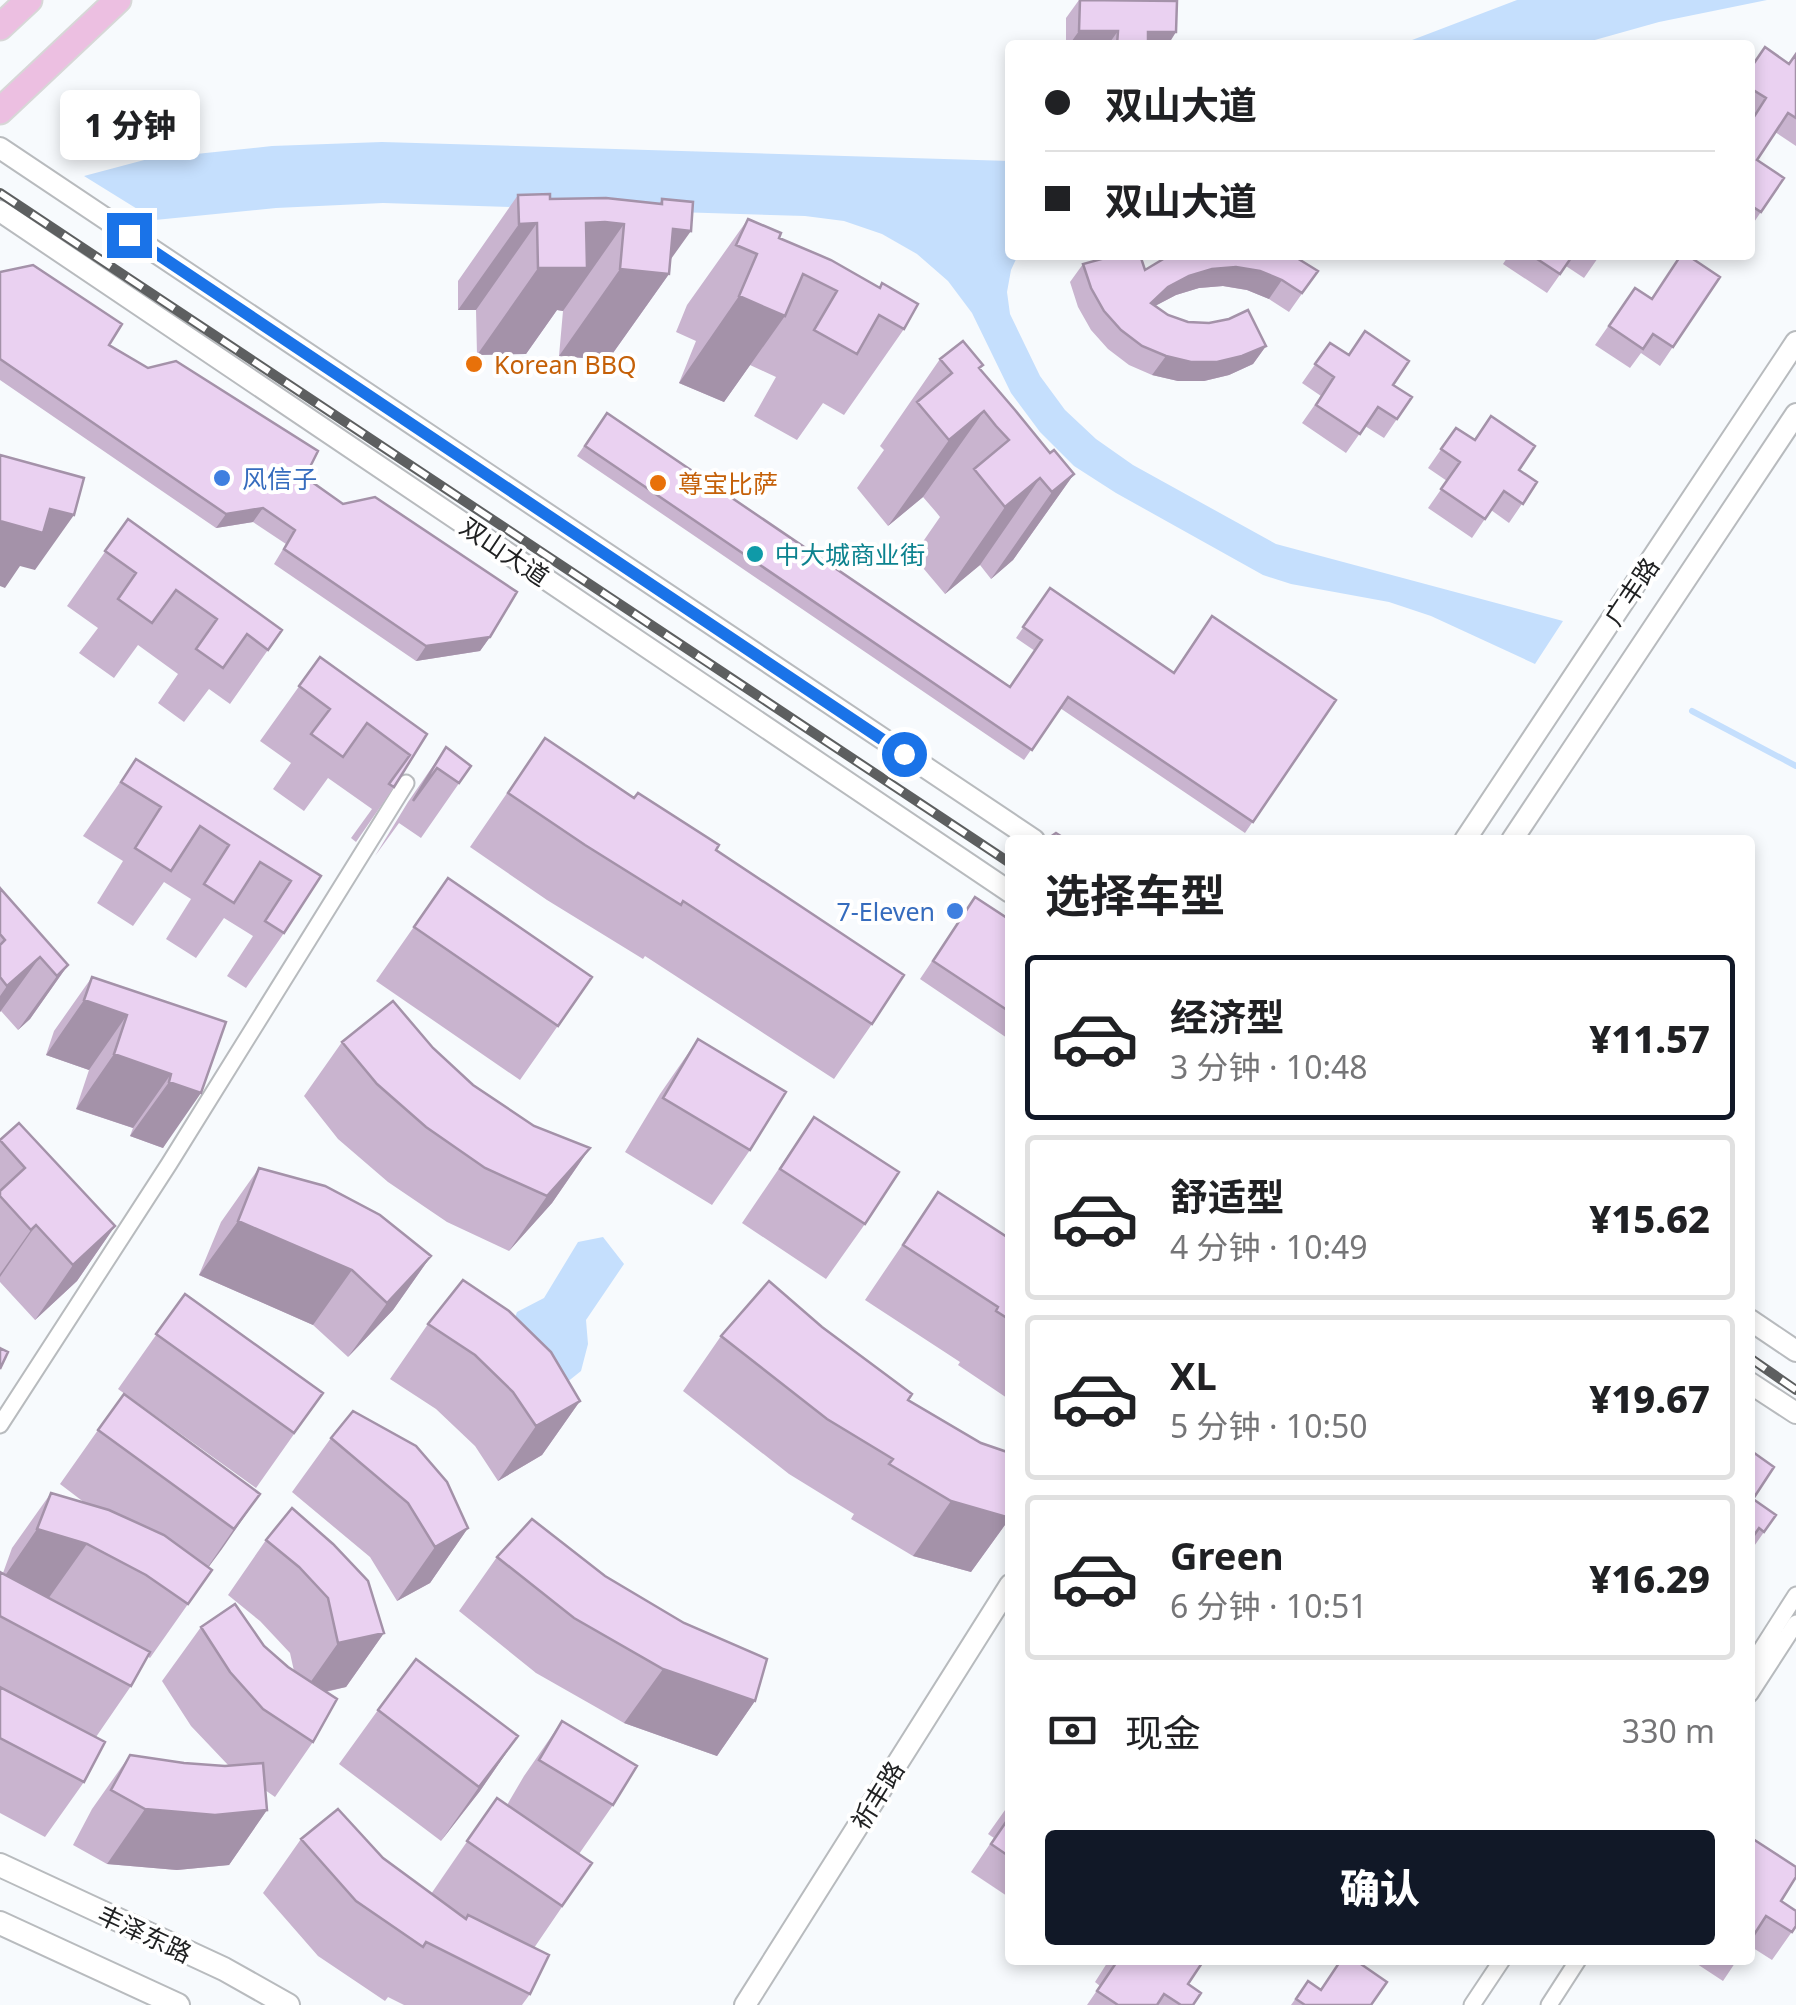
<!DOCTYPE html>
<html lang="zh">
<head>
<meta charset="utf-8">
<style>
	body { margin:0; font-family:"Noto Sans","Noto Sans SC",sans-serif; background:#f6f6f6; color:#202124; height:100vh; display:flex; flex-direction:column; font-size:38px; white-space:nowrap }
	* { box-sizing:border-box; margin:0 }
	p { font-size:32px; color:#757577 }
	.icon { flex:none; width:55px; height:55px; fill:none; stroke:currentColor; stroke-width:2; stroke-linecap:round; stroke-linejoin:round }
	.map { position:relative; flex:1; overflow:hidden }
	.details { position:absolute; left:1005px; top:835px; width:750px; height:1130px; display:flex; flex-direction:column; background:#fff; border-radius:10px; box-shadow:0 5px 15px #0003 }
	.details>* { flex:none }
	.guide { position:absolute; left:1005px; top:40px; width:750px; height:220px; border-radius:10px; box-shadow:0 5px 15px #0003; display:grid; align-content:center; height:220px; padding:0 40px; background:#fff }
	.end { position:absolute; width:45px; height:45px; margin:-22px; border:12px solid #1a73e8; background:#fff; box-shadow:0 0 0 5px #fff }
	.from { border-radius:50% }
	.bubble { position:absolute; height:70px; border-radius:10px; background:#fff; box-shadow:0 5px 15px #0003; font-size:32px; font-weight:800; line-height:70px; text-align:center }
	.guide b { display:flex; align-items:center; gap:35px; height:95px; font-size:38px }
	.guide b+b { border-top:2px solid #e0e0e0 }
	.guide i { width:25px; height:25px; background:#202124 }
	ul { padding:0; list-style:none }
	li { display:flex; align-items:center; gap:30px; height:165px; margin:0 20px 15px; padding:0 20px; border:5px solid #e0e0e0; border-radius:10px }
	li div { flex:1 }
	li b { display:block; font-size:38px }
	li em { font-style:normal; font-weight:800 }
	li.selected { border-color:#111827 }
	li>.icon { width:90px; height:90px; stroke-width:1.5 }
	h2 { padding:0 40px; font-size:45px; line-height:120px }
	.pay { display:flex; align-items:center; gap:25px; height:110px; padding:0 40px; font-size:38px }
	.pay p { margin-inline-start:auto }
	.primary-button { display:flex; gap:20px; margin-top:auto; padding:20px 40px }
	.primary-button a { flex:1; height:115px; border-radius:10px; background:#111827; color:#fff; font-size:40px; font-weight:800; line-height:115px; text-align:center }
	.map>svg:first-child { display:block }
</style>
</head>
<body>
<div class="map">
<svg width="1796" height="2005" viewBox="0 0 1796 2005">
	<rect width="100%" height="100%" fill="#f7fafd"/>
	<path fill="#c5dffd" d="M1517,0h250l-108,22 -82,23h-178z
		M382,142l628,19v94h8l-7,15 -4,22 3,22 30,62 25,34 31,29 37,26 143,79 287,77 -28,43 -104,-48 -42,-14 -98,-18 -28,-9 -147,-82 -42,-27 -34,-34 -29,-39 -39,-80 -24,-32 -31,-27 -35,-20 -38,-13 -39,-5 -422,-13 -107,5 -121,12 -71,-44 64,-17 124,-13z
		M603,1237l21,27 -38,56 2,24 -7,27 -20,16 -52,-53 8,-22 27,-14 34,-56z"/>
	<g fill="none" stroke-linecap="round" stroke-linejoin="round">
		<path stroke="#c5dffd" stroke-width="6" d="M1692,711l104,55"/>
		<g stroke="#b8bbbe" stroke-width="19">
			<path id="minor" d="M0,1425l169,-261 237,-381
				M1750,1667l46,-72
				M1750,1694l46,-71
				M1472,2005l30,-45
				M1549,2005l29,-45"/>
		</g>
		<g stroke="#b8bbbe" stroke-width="24">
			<path id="tertiary" d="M0,148l1034,692
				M0,211l1010,681
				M1465,840l331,-498
				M1512,840l284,-426
				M1750,1320l46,31
				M1750,1383l46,30
				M745,2005l265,-420"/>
		</g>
		<g stroke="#b8bbbe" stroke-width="26">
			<path id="secondary" d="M0,1865l224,104 64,36
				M0,1923l178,82"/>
		</g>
		<g stroke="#d7d7d7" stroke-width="29">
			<path id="primary" d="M0,27l29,-27
				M0,111l118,-111"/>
		</g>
		<use href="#minor" stroke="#fff" stroke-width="15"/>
		<use href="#tertiary" stroke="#fff" stroke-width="20"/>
		<use href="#secondary" stroke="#fff" stroke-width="22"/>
		<use href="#primary" stroke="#ecbfe1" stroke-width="25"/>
		<g stroke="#5d5f60" stroke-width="10">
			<path id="rail" d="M0,193l1010,670
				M1750,1358l46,32"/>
		</g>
		<use href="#rail" stroke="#fff" stroke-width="6" stroke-dasharray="19" stroke-linecap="butt"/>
	</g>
	<path fill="#c9b4cf" d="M1079,0l89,45h-102v-27z
		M1796,53v93l-21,-14 -18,28 27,18 -34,50v-106l3,-5 -3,-2v-47l39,-4z
		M518,195l32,4 109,5 3,-5 8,61 -1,14 -61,86 -49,-4 4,-45 -6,-1 -31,44 -49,1 -1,-45h-18v-29z
		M748,219l31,19 125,91 -60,86 -21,-12 -26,37 -43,-24 22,-39 -26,-12 -26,37 -45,-19 17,-42 -20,-9 11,-27z
		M1509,255h91l-16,23 -18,-12 -19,27 -44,-29z
		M1083,264l62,6 173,1 -29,41 -20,-13 -22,-9 -24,-4 -24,2 -23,7 -21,11 13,9 98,31 -13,18 -24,11 -25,6h-26l-26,-6 -23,-10 -21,-16 -17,-19 -13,-23 -8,-25z
		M0,272l305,205 185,160 -10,14 -64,10 -142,-97 12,-20 -33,-22 -37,6 -216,-148z
		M1720,277l-60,89 -19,-13 -11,15 -35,-23 40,-57 16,11z
		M1330,343l82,54 -28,41 -19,-12 -19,27 -44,-30 19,-27 -19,-13z
		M940,359l40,10 70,84 24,21 -61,86 -22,19 -11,-14 -35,29 -32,-38 27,-39 -4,-5 -13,-15 -35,29 -31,-38 27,-38 -4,-4z
		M607,413l403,274 25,-36 -19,-13 34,-50 124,85 162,27 -91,133 -185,-125 -36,52 -447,-304z
		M1456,428l81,54 -28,41 -18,-13 -19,28 -44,-30 19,-27 -19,-13z
		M128,519l154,111 -52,74 -21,-15 -25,33 -26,-19 20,-29 -40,-29 -24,33 -35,-25 19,-25 -31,-22z
		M320,657l107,77 -33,53 -38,55 -5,-4 21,-29 -44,-31 -24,33 -31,-22 18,-26 -31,-22z
		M545,738l89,60 82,52 156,174 -38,55 -189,-123 -2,3 -96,-59 -77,-53z
		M446,747l25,19 -50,72 -22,-15 -24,33 33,-54z
		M136,759l185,117 -37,57 -38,55 -19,-12 26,-40 -29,-18 -28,40 -30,-19 25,-40 -27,-17 -31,44 -36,-23 26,-42 -40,-25z
		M448,878l144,99 -72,103 -144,-99z
		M0,888l68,77 -38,54 -12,11 -17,-19 -1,1z
		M975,897l35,23v120l-90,-61z
		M92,977l134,45 -63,126 -33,-12 3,-8 -57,-19 13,-39 -43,-15 8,-24z
		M698,1039l52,111 -38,55 -87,-53 35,-58z
		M342,1042l91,6 40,37 61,41 56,22 -38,55 -43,48 -62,-29 -59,-40 -50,-43 -34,-43z
		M814,1117l51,107 -39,55 -84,-56z
		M0,1140l115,86 -38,55 -42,39 -35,-38z
		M259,1168l172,88 -38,54 -45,47 -35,-32 -114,-50 22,-53z
		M938,1192l72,47v161l-52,-35 2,-3 -95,-62z
		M185,1294l138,99 -67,95 -138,-99z
		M428,1324l152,77 -38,54 -44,26 -23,-35 -39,-37 -46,-30z
		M822,1327l86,73 102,118 -39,54 -58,-16 -62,-37 3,-5 -65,-40 -106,-83 38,-55z
		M98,1430l162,64 -52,73 4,3 -62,88 -3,-2 -16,30 -35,51 -12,45 -39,55 -45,-24v-241l3,1 9,-25 39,-55 34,10 -25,-19z
		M331,1438l137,90 -38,55 -33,18 -27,-44 -78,-65z
		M1750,1450l3,49 23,16 -26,37z
		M266,1540l118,93 -38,54 -20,5 -13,50 -38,55 -10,-7 2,20 -38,55 -52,5 -70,-6 -34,-19 19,-36 38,-54 54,8 45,3 -38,-40 -29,-45 39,-54 63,19 30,25 -4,-18 -30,-32 -32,-26z
		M497,1557l258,144 -38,55 -93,-33 -88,-50 -77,-62z
		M378,1710l140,26 -38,55 -39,50 -102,-77z
		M562,1721l51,84 -34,49 13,9 -58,85 -4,46 -8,11h-118l-16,-8 -3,4 -67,-45 -55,-63 38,-54 82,19 48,36 66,-96 10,7 17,-29z
		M1010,1803v95l-39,-26 23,-34 -6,-4z
		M1750,1844l46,82 -24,34 -22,-14z
		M1109,1960h95l-16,24 5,21h-106l13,-19 -5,-4z
		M1691,1960h46l-14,21z
		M1308,1981l12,9 51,15h-80z"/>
	<path fill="#a492a9" d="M1079,31h39l-10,14h-39z
		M1148,32h28l-8,13h-29z
		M605,222l19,2 -61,87 -6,-1 -31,44 -49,1 61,-87 48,-45z
		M537,223l-61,87h-18l61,-86z
		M673,229l18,2 -30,42 8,1 -61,86 -49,-4 61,-87z
		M1236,267l24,4 22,9 -13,19 -22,-9 -24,-4 -24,2 -23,7 -21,11 -4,-3 17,-16 21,-11 23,-7z
		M739,296l46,20 -61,86 -45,-19z
		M1266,346l-13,18 -24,11 -25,6h-26l-26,-6 14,-19z
		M984,411l-61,86 -35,29 61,-86z
		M1074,474l-61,86 -22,19 61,-87z
		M1040,478l-60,87 -35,29 60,-87z
		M263,508l-10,14 -37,6 10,-14z
		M50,509l24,6 -39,55 -15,-4 -15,22 -5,-2v-65z
		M490,637l-10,14 -64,10 10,-15z
		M40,957l-40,55v-16l7,-10z
		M68,965l-38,54 -12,11 39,-54z
		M84,1000l43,15 -38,55 -43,-15z
		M114,1054l57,20 -38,54 -57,-19z
		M169,1082l32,11 -38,55 -33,-12z
		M590,1148l-38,55 -43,48 38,-55z
		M238,1221l114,49 -39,55 -114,-50z
		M36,1225l-36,52v-3l31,-44z
		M115,1226l-38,55 -42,39 38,-55z
		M431,1256l-38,54 -45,47 39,-54z
		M580,1401l-38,54 -44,26 38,-55z
		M260,1494l-38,55 -26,35 38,-55z
		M951,1501l59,17 -39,54 -58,-16z
		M468,1528l-38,55 -33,18 38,-54z
		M37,1529l50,15 -39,55 -48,-16z
		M384,1633l-38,54 -46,10 38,-54z
		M663,1669l92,32 -38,55 -93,-33z
		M518,1736l-38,55 -39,50 38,-54z
		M145,1809l122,1 -38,55 -52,5 -70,-6z"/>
	<path fill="#ead1f1" stroke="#a492a9" stroke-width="2.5" d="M1080,0l97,1 -1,31h-28v13h-31l1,-14h-39z
		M1765,47l24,17 7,-10v64l-8,-5 -31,47 27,18 -23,34 -11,-7v-82l16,-25 -16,-10v-19z
		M550,194v5l56,-1 56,6v-5l31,3 -2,29 -18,-2 -4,45 -49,-5 4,-45 -19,-2 -19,1 1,45h-49l-1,-45 -18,1 -1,-29z
		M748,219l33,14 -2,5 52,22 49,28 2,-5 36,21 -14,25 -25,-14 -22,39 -43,-24 23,-39 -34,-17 -18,42 -46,-20 18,-42 -21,-9z
		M1116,255h24l5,15 25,-15h122l26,16 -16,22 -20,-13 -22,-9 -24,-4 -24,2 -23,7 -21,11 -17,16 17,12 20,7 21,1 20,-4 19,-9 18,36 -24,10 -25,6h-26l-25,-6 -24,-10 -21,-16 -17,-19 -13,-23 -8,-24z
		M1531,255h42l-13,19z
		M1681,255h6l33,22 -47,70 -20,-13 -10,15 -34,-23 26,-38 17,11z
		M33,265l89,59 -13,21 39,23 28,-7 142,90 -13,26 38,27 32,-7 142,95 -27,45 -64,9 -142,-97 11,-19 -32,-22 -37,6 -226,-155v-87z
		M1365,331l44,30 -16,24 19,12 -15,22 -19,-12 -18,27 -44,-29 18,-28 -19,-13 15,-21 19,12z
		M963,341l20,24 -4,3 36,42 35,43 4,-3 20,24 -22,18 -12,-14 -35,29 -31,-38 35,-29 -13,-14 -12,-15 -35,29 -32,-38 35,-29 -12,-14z
		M607,413l403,274 32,-47 -19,-13 27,-39 124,85 38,-57 124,84 -83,122 -185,-125 -36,53 -447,-304z
		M1491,416l44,30 -16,24 18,12 -14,22 -19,-13 -19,28 -44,-30 19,-27 -19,-13 15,-21 19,12z
		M0,455l84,23 -10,37 -24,-6 -7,24 -43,-12z
		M128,519l154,111 -14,20 -21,-16 -24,34 -27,-19 21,-30 -41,-29 -24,33 -34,-24 18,-26 -31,-22z
		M320,657l107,77 -33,53 -5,-3 21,-29 -43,-32 -24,34 -32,-23 19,-25 -31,-23z
		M545,738l89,60 4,-5 81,52 -3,5 188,125 -32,49 -189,-123 -2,4 -96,-60 -77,-52z
		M446,747l25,19 -12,17 -22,-15 -24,33z
		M136,759l185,117 -37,57 -19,-12 26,-40 -31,-19 -26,41 -30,-19 25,-39 -29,-19 -29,45 -36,-23 26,-41 -40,-25z
		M1056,833l11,7h-21z
		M448,878l144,99 -34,49 -144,-99z
		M0,888l68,77 -11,11 -17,-19 -33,29 -7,-9v-32l5,-5 -5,-6z
		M975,897l35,23v92l-77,-51z
		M92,977l134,45 -25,71 -32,-11 2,-8 -57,-20 13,-39 -43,-15z
		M393,1001l40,47 40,37 61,41 56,22 -43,48 -62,-28 -59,-41 -49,-43 -35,-42z
		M698,1039l88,53 -36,58 -87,-52z
		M814,1117l85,55 -34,52 -85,-55z
		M19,1123l96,103 -42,39 -37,-40 -5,5 -31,-34v-5l25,-23 -25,-28z
		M259,1168l66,18 55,29 51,41 -44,47 -35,-33 -114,-49z
		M938,1192l72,47v81l-14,-9 2,-4 -95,-62z
		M463,1280l46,31 42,41 29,49 -44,25 -23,-34 -38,-37 -47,-31z
		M769,1281l53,46 90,67 -4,6 73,43 29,10v65l-59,-17 -62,-37 4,-5 -66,-40 -106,-83z
		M185,1294l138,99 -29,40 -138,-99z
		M0,1348l8,4 -8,17z
		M124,1394l136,100 -26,35 -136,-99z
		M353,1411l63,35 31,36 21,46 -33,19 -27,-44 -77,-65z
		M1750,1450l24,17 -21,32 23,16 -12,17 -5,-4 -9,13z
		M51,1493l58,17 55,25 48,35 -24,34 -42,-29 -59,-31 -50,-15z
		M292,1508l41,36 35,37 16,52 -46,10 -10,-45 -29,-31 -33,-27z
		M532,1519l73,57 79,47 83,36 -12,42 -92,-32 -89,-51 -77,-61z
		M0,1572l150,80 -19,34 -131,-70z
		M235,1604l29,42 24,21 49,32 -24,43 -50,-33 -33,-37 -29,-45z
		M416,1659l102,77 -39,51 -101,-77z
		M0,1687l105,55 -21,40 -84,-44z
		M562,1721l75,45 -24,39 -74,-45z
		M130,1755l54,8 41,3 38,-3 4,47 -52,5 -70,-6 -34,-19z
		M497,1798l95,65 -30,43 -95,-65z
		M338,1809l45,49 83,61 2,-4 81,40 -19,39 -104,-52 -3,5 -67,-46 -55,-62z
		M1010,1816v41l-19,-13z
		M1753,1839l43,28v10l-15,24 15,10v15l-4,6 -26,-16 -16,25v-97z
		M1118,1960h86l-16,24 13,9 -8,12h-12l-17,-11 -7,11h-39l-21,-14z
		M1341,1960h14l32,22 -16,23h-66l-9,-6 12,-18 13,9z"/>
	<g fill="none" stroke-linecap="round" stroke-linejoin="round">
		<path stroke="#1a73e8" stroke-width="12" d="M129,235l775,519"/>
	</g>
	<g fill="#e8710a" stroke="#fff" stroke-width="4">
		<circle cx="474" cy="364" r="10"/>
		<circle cx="658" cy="483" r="10"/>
	</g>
	<g fill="#3f7fe0" stroke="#fff" stroke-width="4">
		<circle cx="222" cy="478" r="10"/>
		<circle cx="955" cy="911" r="10"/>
	</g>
	<circle fill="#0f9aa8" stroke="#fff" stroke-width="4" cx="755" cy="554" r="10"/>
	<g text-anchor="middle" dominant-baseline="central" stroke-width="8" stroke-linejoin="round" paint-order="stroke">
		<g font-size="25" fill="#c56008" stroke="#fff" text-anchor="start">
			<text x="494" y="364">Korean BBQ</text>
			<text x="678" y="483">尊宝比萨</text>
		</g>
		<g font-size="25" fill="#366cbe" stroke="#fff" text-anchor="start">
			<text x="242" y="478">风信子</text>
			<text x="935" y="911" text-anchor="end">7-Eleven</text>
		</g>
		<g font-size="25" fill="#202122" stroke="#fff">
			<text transform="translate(505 551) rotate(34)">双山大道</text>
			<text transform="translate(1631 591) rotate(-56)">广丰路</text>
			<text transform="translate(877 1795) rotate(-58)">祈丰路</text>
			<text transform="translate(145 1933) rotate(25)">丰泽东路</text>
		</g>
		<g font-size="25" fill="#0d838f" stroke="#fff" text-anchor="start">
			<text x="775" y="554">中大城商业街</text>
		</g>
	</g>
</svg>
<i class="end from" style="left:904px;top:754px"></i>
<i class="end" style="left:129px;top:235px"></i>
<div class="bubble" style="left:60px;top:90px;width:140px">1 分钟</div>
<div class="guide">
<b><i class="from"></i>双山大道</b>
<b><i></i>双山大道</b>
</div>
<section class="details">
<h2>选择车型</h2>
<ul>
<li class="selected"><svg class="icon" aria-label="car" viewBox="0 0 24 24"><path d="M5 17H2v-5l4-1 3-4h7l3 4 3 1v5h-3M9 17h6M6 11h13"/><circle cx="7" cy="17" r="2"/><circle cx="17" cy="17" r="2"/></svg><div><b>经济型</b><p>3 分钟 · 10:48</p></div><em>¥11.57</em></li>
<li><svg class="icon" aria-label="car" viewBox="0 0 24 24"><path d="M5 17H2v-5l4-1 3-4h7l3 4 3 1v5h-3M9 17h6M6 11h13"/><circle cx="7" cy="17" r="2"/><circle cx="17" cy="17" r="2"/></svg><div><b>舒适型</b><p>4 分钟 · 10:49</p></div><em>¥15.62</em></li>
<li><svg class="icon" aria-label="car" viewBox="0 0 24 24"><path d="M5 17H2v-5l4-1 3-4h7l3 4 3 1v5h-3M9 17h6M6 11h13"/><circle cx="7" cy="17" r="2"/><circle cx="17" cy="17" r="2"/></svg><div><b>XL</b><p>5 分钟 · 10:50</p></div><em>¥19.67</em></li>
<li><svg class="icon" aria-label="car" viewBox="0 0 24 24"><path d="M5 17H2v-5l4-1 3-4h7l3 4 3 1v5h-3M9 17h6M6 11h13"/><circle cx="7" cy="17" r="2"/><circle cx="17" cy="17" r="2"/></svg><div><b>Green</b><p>6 分钟 · 10:51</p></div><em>¥16.29</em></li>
</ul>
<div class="pay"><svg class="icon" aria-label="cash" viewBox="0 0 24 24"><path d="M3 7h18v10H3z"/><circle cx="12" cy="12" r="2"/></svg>现金<p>330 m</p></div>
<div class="primary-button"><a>确认</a></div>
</section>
</div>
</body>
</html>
